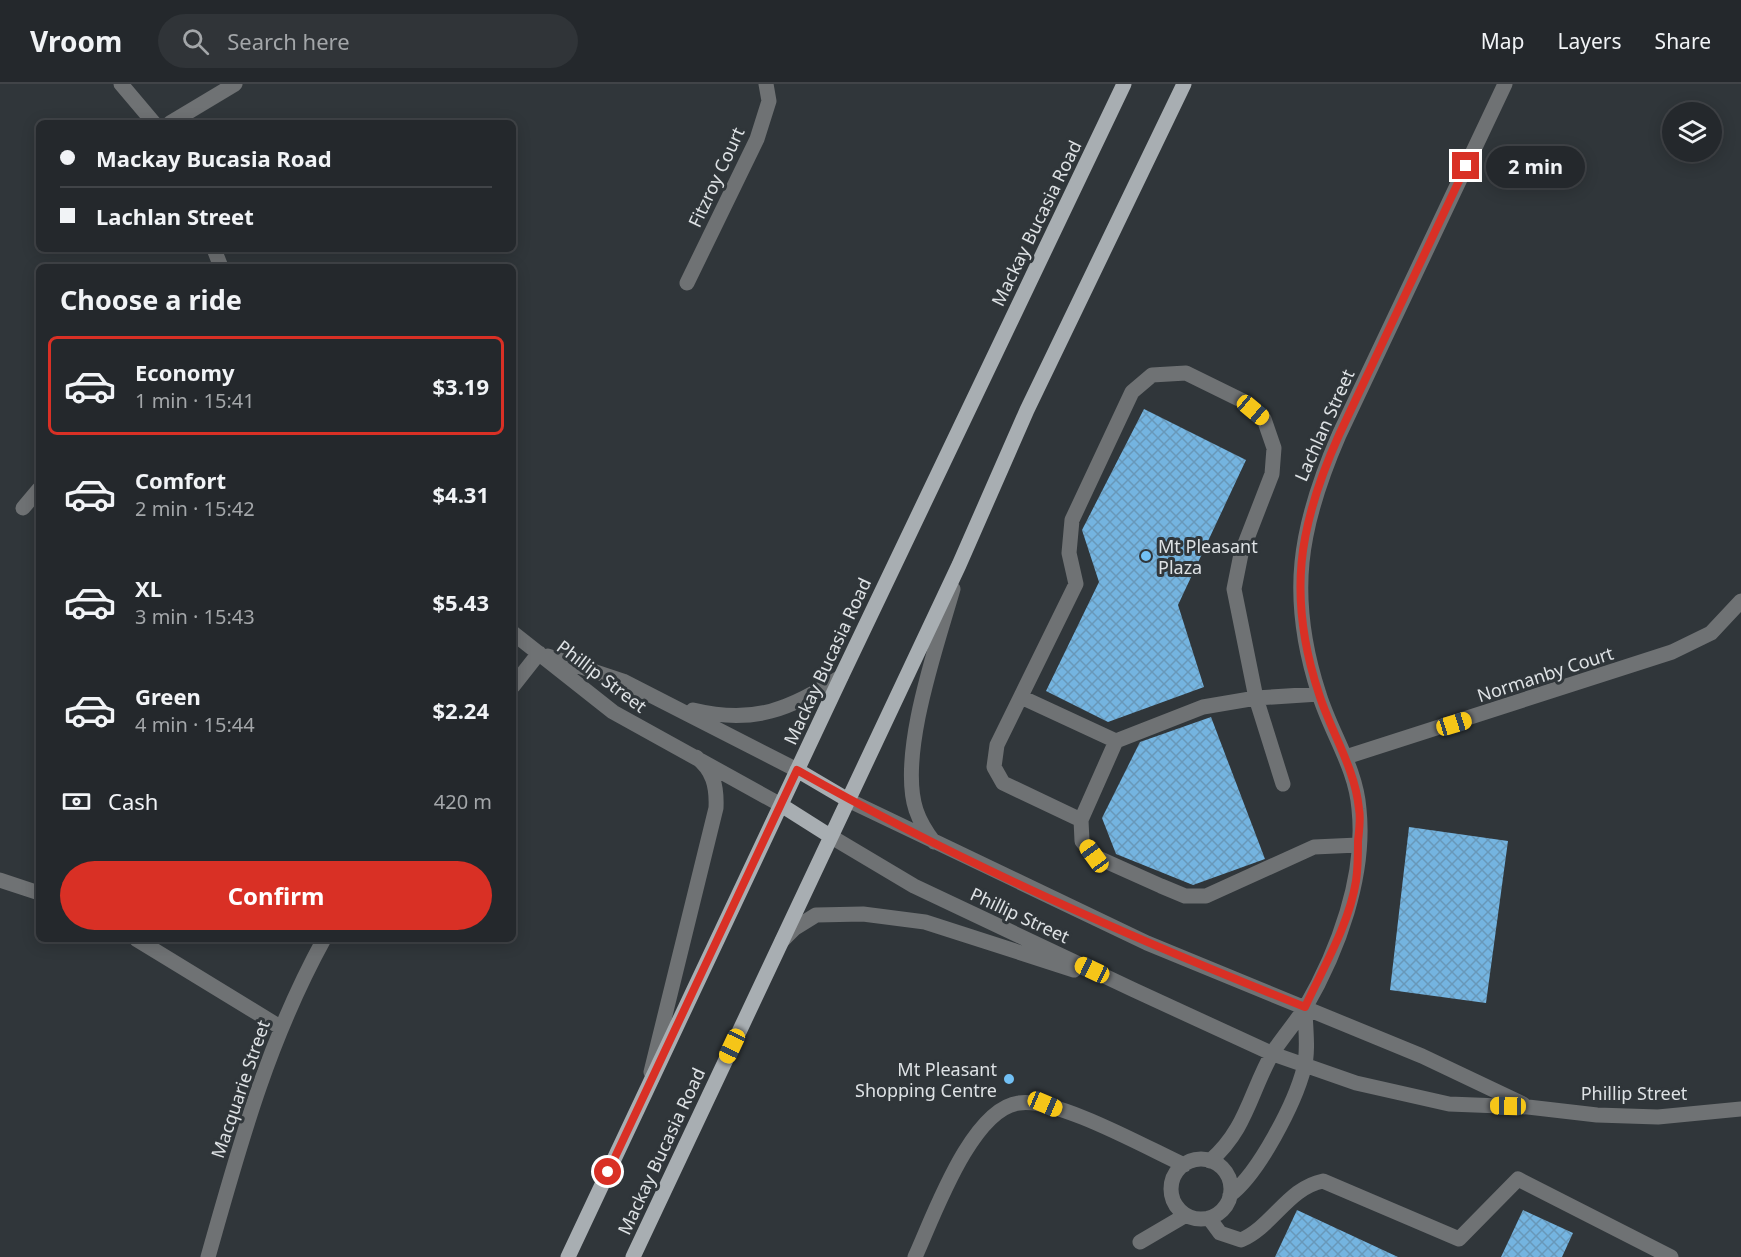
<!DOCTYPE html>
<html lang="en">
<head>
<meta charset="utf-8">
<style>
	body { margin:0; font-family:"Noto Sans",sans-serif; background:#303438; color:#f1f3f6; height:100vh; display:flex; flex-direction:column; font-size:22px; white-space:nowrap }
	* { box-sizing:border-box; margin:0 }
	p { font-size:20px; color:#a3a6a9 }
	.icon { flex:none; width:33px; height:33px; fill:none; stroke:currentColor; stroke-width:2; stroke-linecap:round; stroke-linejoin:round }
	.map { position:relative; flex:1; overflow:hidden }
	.panel { position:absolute; left:36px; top:180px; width:480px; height:678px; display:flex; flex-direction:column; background:#24282c; border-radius:9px; box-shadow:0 3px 15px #0003,0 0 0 2px #414448 }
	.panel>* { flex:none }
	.hud { position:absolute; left:36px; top:36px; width:480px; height:132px; border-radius:9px; box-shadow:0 3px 15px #0003,0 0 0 2px #414448; display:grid; align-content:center; height:132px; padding:0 24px; background:#24282c }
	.buttons { position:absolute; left:1662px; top:18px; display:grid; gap:12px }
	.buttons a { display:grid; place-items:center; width:60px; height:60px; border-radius:50%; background:#24282c; box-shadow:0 3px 15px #0003,0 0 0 2px #414448; font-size:30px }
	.end { position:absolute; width:27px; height:27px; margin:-14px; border:8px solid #d93025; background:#fff; box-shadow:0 0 0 3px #fff }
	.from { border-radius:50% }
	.bubble { position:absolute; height:42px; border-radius:21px; background:#24282c; box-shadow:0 3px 15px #0003,0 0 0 2px #414448; font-size:20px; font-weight:700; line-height:42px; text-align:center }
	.car { position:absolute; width:18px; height:36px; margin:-18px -9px; border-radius:8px; box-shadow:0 0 4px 2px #0007; background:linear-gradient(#f5c518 24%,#345 0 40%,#f5c518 0 76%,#345 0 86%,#f5c518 0) }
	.hud b { display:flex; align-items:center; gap:21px; height:57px; font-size:22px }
	.hud b+b { border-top:2px solid #414448 }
	.hud i { width:15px; height:15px; background:#f1f3f6 }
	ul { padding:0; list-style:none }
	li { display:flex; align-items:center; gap:18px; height:99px; margin:0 12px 9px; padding:0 12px; border:3px solid transparent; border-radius:9px }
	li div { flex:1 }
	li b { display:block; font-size:22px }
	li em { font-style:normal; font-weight:700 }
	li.current { border-color:#d93025 }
	li>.icon { width:54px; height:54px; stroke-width:1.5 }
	h2 { padding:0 24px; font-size:27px; line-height:72px }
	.pay { display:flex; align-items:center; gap:15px; height:66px; padding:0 24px; font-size:22px }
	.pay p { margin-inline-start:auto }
	.action { display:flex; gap:12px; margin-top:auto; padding:12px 24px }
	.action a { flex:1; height:69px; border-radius:36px; background:#d93025; color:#fff; font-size:24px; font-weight:700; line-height:69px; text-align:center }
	header { display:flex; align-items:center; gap:36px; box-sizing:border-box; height:84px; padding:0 30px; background:#24282c; border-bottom:2px solid #414448 }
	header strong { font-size:28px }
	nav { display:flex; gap:33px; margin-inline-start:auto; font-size:21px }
	.search { width:420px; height:54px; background:#303438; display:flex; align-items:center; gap:15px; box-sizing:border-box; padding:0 21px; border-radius:33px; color:#a3a6a9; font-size:22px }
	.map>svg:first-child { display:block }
</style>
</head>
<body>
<header>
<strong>Vroom</strong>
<div class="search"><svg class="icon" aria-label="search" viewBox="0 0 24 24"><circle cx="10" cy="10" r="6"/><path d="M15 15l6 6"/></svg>Search here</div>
<nav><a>Map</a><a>Layers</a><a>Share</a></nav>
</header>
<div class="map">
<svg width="1741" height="1173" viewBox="0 0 1741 1173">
	<defs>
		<pattern id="building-cross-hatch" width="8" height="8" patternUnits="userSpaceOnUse" patternTransform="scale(1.5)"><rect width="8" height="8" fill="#74b4e0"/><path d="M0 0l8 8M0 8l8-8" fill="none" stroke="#6898b9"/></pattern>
	</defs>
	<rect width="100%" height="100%" fill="#30363a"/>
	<path fill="url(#building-cross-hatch)" d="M1144,325l102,51 -68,145 26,82 -96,35 -62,-31 53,-109 -17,-52z
		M1211,633l54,142 -72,26 -77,-31 -14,-36 38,-76z
		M1409,743l99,14 -22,162 -96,-13z
		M1297,1126l101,47h-123z
		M1523,1126l50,23 -11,24h-61z"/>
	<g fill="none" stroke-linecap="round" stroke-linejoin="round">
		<path stroke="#6f7274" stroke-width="15" d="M121,0l33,39
			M170,39l65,-39
			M214,165l7,18
			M687,199l70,-144 12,-38 -3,-17
			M23,424l16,-19
			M513,549l100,79 168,93
			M548,572l75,25 174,89
			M513,602l26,-33
			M1319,610l-63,4 -53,9 -87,34 -35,79 1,21 12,15 67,30 24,10h21l108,-49 44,-2
			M1021,613l95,44
			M693,626c62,15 96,-1 148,-33
			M1346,673l326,-105 39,-19 30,-32
			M848,716l299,143 275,113 101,48
			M1081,736l-78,-37 -9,-16 3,-22 79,-161 -7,-31 3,-33 60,-128 20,-17 34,-2 57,28 21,18 10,29 -2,26 -31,80 -7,35 22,109 27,86
			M830,752l84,50 220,104 139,64 83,29 93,21 79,3 69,8 61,2 83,-8
			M934,758c-7,-9 -14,-20 -18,-32 -18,-55 21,-165 37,-221
			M0,796l39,13
			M136,855l144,88
			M782,857l13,-13 21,-13 47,-1 62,8 149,48
			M651,988l65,-264c1,-22 -3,-38 -20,-51
			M1171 1105a30 30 0 1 1 60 0a30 30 0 1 1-60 0Z
			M1210,1077c37,-32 40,-69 63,-109 10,-15 22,-29 32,-44 33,-57 61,-132 54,-199 -3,-41 -28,-76 -40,-115 -32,-98 -20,-167 20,-259l166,-351
			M1230,1111c29,-22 65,-92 74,-127 5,-18 1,-42 1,-61
			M1209,1134l11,15 21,7c32,-14 47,-52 82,-59l136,58 59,-60 153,78
			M1140,1158l46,-27
			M208,1173c32,-113 59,-214 116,-318
			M915,1173c18,-39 56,-148 104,-154 37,-6 128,45 165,62"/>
		<path stroke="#a8aeb2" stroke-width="15" d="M797,686l51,30
			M781,721l49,31
			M568,1173l273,-580 283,-593
			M633,1173l326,-692 68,-155 157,-326"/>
	</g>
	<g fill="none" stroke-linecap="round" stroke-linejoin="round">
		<path stroke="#d93025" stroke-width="8" d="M608,1088l189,-402c162,92 334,168 508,237 18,-39 44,-82 51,-126 2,-13 2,-27 2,-40 1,-10 3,-22 1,-32 -4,-41 -28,-77 -40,-115 -32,-97 -21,-168 20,-259l127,-269"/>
	</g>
	<g fill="#72c1f5" stroke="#30363a" stroke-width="2">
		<circle cx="1146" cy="472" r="6"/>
		<circle cx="1009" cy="995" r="6"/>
	</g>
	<g text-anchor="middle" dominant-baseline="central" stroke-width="6" stroke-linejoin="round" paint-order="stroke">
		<g font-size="18" fill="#dee2e5" stroke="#30363a">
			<text transform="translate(716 93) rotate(-65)">Fitzroy Court</text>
			<text transform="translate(1036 139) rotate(-64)">Mackay Bucasia Road</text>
			<text transform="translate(1324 341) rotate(-66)">Lachlan Street</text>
			<text transform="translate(827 577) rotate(-65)">Mackay Bucasia Road</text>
			<text transform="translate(1545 590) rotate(-18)">Normanby Court</text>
			<text transform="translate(602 592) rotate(37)">Phillip Street</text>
			<text transform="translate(1020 831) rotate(25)">Phillip Street</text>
			<text transform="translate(240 1005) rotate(-71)">Macquarie Street</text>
			<text x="1634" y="1009">Phillip Street</text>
			<text transform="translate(661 1067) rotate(-65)">Mackay Bucasia Road</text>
		</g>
		<g font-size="18" fill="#dee2e5" stroke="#30363a" text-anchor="start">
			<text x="1158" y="462">Mt Pleasant<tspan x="1158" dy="21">Plaza</tspan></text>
			<text x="997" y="985" text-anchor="end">Mt Pleasant<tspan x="997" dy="21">Shopping Centre</tspan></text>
		</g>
	</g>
</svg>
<div class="buttons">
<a><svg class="icon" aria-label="layers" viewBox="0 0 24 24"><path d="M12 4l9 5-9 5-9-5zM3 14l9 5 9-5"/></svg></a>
</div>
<i class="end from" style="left:608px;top:1088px"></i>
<i class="end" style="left:1466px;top:82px"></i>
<div class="bubble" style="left:1486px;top:62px;width:99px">2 min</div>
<i class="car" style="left:1253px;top:326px;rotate:130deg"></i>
<i class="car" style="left:1454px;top:640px;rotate:73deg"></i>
<i class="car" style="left:1094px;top:772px;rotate:324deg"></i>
<i class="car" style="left:1092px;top:886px;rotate:295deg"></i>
<i class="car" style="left:732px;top:962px;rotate:205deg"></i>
<i class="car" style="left:1045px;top:1020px;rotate:113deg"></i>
<i class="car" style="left:1508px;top:1022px;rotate:271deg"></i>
<div class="hud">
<b><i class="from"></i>Mackay Bucasia Road</b>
<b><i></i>Lachlan Street</b>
</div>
<section class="panel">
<h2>Choose a ride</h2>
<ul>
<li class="current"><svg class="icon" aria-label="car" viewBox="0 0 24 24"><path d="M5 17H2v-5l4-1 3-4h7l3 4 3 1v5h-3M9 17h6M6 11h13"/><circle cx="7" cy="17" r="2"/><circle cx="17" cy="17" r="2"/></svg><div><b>Economy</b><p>1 min · 15:41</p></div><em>$3.19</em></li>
<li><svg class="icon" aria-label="car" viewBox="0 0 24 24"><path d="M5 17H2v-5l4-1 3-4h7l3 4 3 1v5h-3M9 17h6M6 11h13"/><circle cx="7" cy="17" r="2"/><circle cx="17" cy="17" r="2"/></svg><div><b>Comfort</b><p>2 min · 15:42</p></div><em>$4.31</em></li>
<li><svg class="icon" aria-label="car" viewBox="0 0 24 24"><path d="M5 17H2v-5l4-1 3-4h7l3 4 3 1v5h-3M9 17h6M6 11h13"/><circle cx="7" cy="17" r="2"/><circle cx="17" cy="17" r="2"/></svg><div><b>XL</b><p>3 min · 15:43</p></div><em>$5.43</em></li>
<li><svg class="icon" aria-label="car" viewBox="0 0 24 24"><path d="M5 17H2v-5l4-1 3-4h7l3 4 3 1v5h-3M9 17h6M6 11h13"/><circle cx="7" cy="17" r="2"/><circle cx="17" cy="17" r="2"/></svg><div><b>Green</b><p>4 min · 15:44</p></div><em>$2.24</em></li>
</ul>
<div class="pay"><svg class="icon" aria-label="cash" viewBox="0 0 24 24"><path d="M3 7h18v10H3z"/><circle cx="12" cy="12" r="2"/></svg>Cash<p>420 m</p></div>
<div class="action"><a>Confirm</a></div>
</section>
</div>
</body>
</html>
